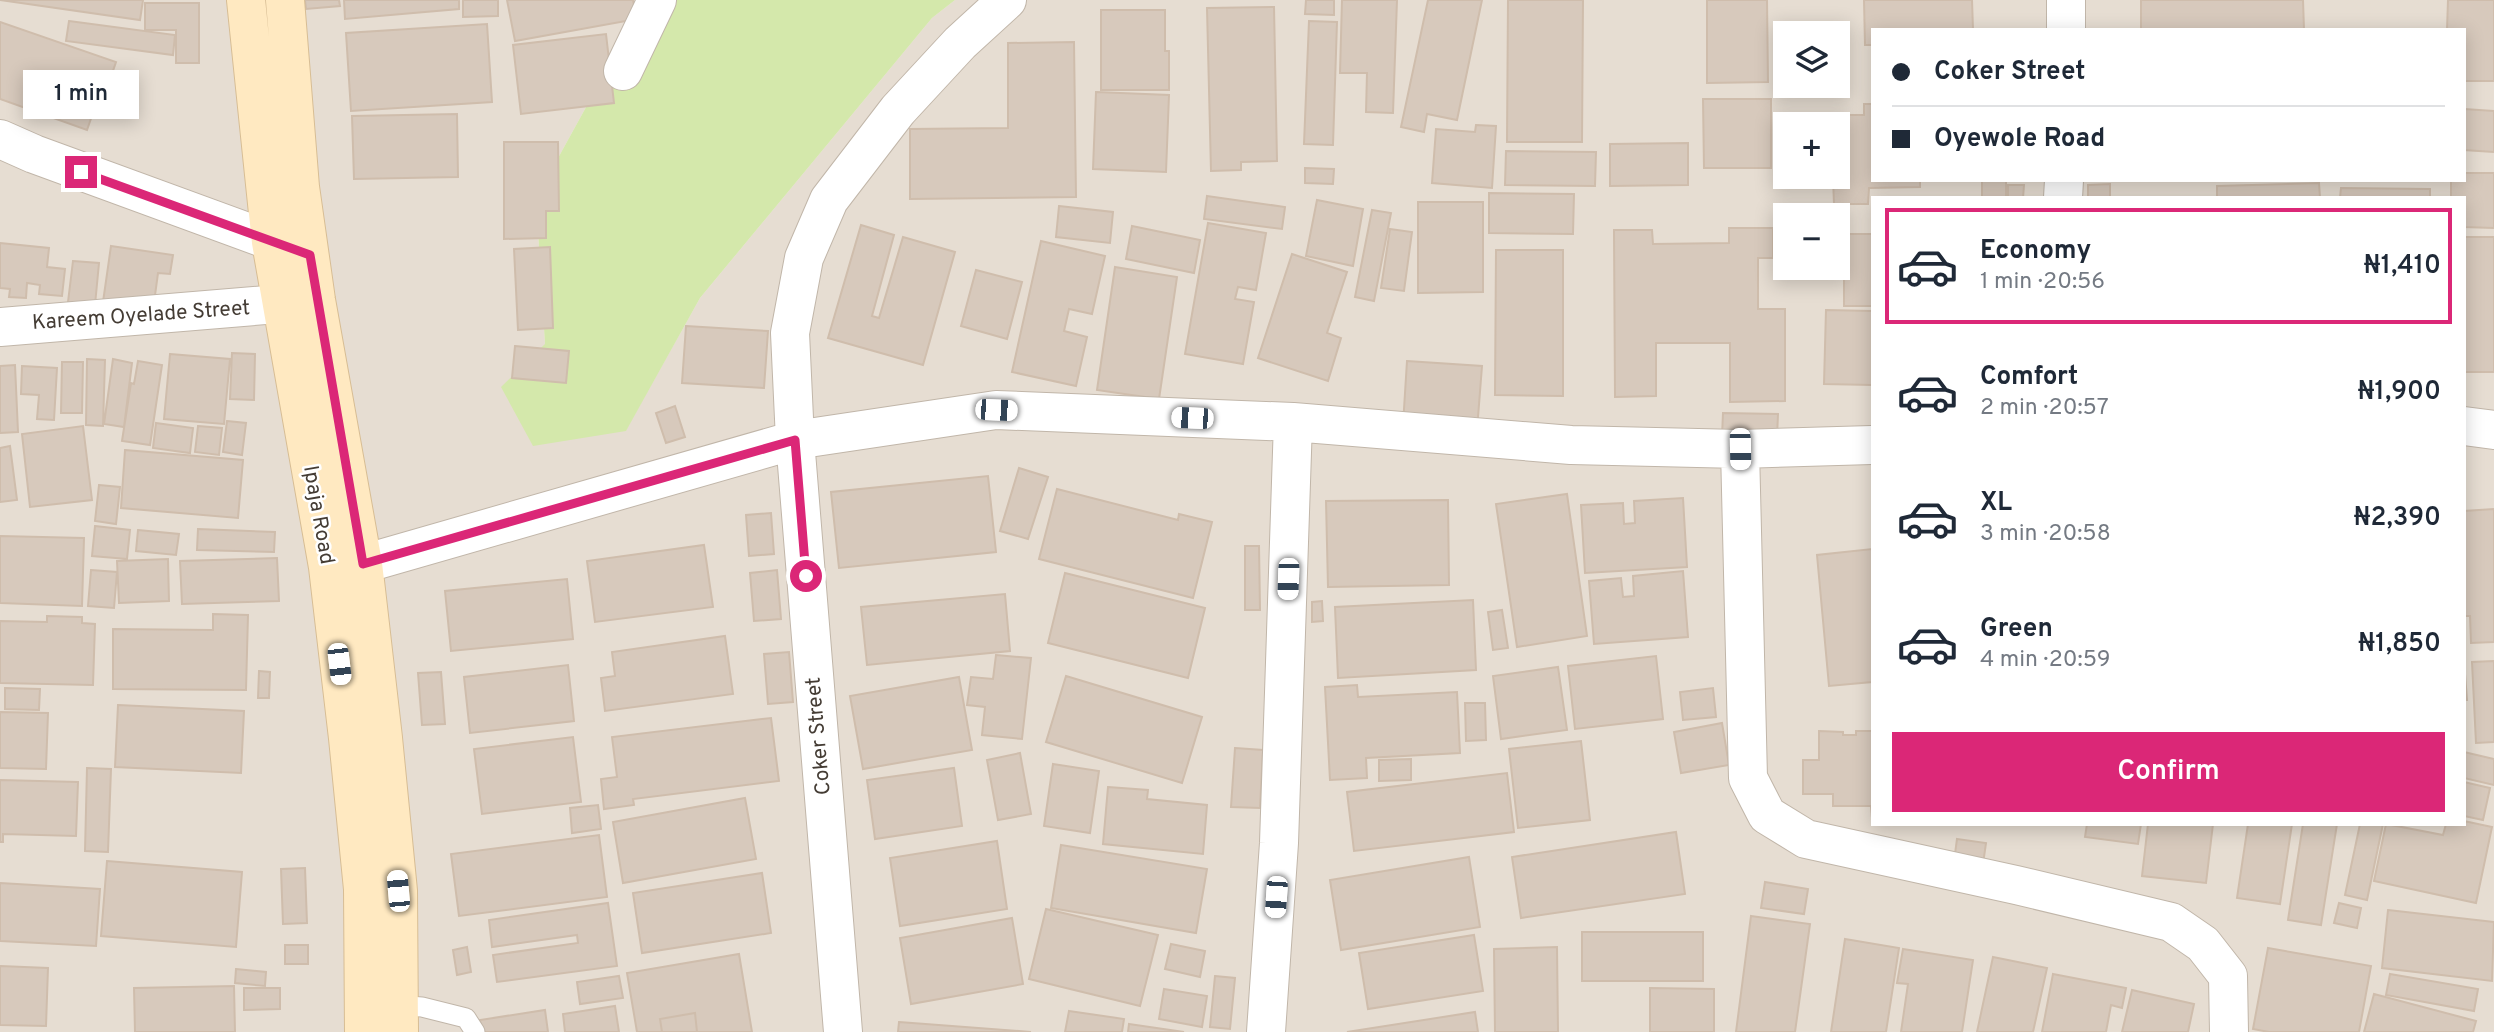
<!DOCTYPE html>
<html lang="en">
<head>
<meta charset="utf-8">
<style>
	body { margin:0; font-family:Overpass,sans-serif; background:#f6f6f7; color:#1f2937; height:100vh; display:flex; flex-direction:column; font-size:26px; white-space:nowrap }
	* { box-sizing:border-box; margin:0 }
	p { font-size:23px; color:#747a83 }
	.icon { flex:none; width:38px; height:38px; fill:none; stroke:currentColor; stroke-width:2; stroke-linecap:round; stroke-linejoin:round }
	.map { position:relative; flex:1; overflow:hidden }
	.sheet { position:absolute; left:1871px; top:196px; width:595px; height:630px; display:flex; flex-direction:column; background:#fff; border-radius:0px; box-shadow:0 4px 18px #0003 }
	.sheet>* { flex:none }
	.guide { position:absolute; left:1871px; top:28px; width:595px; height:154px; border-radius:0px; box-shadow:0 4px 18px #0003; display:grid; align-content:center; height:154px; padding:0 21px; background:#fff }
	.tools { position:absolute; left:1773px; top:21px; display:grid; gap:14px }
	.tools a { display:grid; place-items:center; width:77px; height:77px; border-radius:0px; background:#fff; box-shadow:0 4px 18px #0003; font-size:35px }
	.end { position:absolute; width:32px; height:32px; margin:-16px; border:9px solid #db2777; background:#fff; box-shadow:0 0 0 4px #fff }
	.from { border-radius:50% }
	.bubble { position:absolute; height:49px; border-radius:0px; background:#fff; box-shadow:0 4px 18px #0003; font-size:23px; font-weight:600; line-height:49px; text-align:center }
	.car { position:absolute; width:21px; height:42px; margin:-21px -10px; border-radius:9px; box-shadow:0 0 5px 2px #0007; background:linear-gradient(#fff 24%,#345 0 40%,#fff 0 76%,#345 0 86%,#fff 0) }
	.guide b { display:flex; align-items:center; gap:24px; height:66px; font-size:26px }
	.guide b+b { border-top:2px solid #e0e1e3 }
	.guide i { width:18px; height:18px; background:#1f2937 }
	ul { padding:12px 0 0; list-style:none }
	li { display:flex; align-items:center; gap:21px; height:116px; margin:0 14px 10px; padding:0 7px; border:4px solid transparent; border-radius:0px }
	li div { flex:1 }
	li b { display:block; font-size:26px }
	li em { font-style:normal; font-weight:600 }
	li.active { border-color:#db2777 }
	li>.icon { width:63px; height:63px; stroke-width:1.5 }
	.action { display:flex; gap:14px; margin-top:auto; padding:14px 21px }
	.action a { flex:1; height:80px; border-radius:0px; background:#db2777; color:#fff; font-size:28px; font-weight:600; line-height:80px; text-align:center }
	.map>svg:first-child { display:block }
</style>
</head>
<body>
<div class="map">
<svg width="2494" height="1032" viewBox="0 0 2494 1032">
	<rect width="100%" height="100%" fill="#f2ece4"/>
	<path fill="#e6ddd2" fill-rule="evenodd" d="M0,0h645l-109,198 9,146 81,86 74,-132 232,-280 23,-18h1539v1032h-2494zM1872,30h592v150h-592zM1785,33h53v53h-53zM1785,124h53v53h-53zM1872,198h592v626h-592zM1785,215h53v53h-53z"/>
	<path fill="#d4e8ab" d="M645,0h310l-23,18 -232,280 -74,133 -93,15 -32,-59 44,-43 -9,-146z"/>
	<path fill="#d7c9bc" stroke="#cfbdac" stroke-width="2" d="M0,0h143l-3,20z
		M305,0h34l1,6 -34,3z
		M344,0h115v9l-114,10z
		M463,0h35v16l-35,1z
		M507,0h126l4,19 -122,22z
		M1306,0h28v15l-29,-1z
		M1342,0h55l-4,113 -27,-1 1,-39h-27z
		M1428,0h54l-25,120 -30,-6 -3,18 -23,-5z
		M1508,0h75l-1,142h-75z
		M1707,0h60l1,82 -61,1z
		M1864,0h108l1,30h-101v15h-7z
		M2141,0h162l1,30h-163z
		M2448,0h46v81h-30v-51h-17z
		M145,3h54v60h-23v-33h-31z
		M1274,7l3,154 -36,1v8l-30,1 -4,-163z
		M1101,10h64v41h4v39h-68z
		M69,21l106,14 -2,20 -107,-14z
		M1309,21l28,1 -4,123 -29,-1z
		M0,22l116,40 -8,23 -5,-1 -16,46 -87,-31z
		M487,24l5,78 -141,9 -5,-78z
		M606,34l8,69 -93,11 -8,-69z
		M1074,42l2,155 -166,2v-70l98,-1v-85z
		M1096,92l73,3 -3,77 -73,-3z
		M1703,99h68v69h-67z
		M1864,104h8v76h48v7l-51,1 -1,16h-34l-1,-27h5v-53h-31v-9h57z
		M2464,109l30,2v41l-30,-2z
		M457,114l1,63 -104,2 -2,-63z
		M1476,125l20,1 -4,62 -60,-5 4,-54 39,3z
		M504,142h54l1,69h-13v27l-42,1z
		M1688,143v42l-78,1v-42z
		M1506,151l90,1 -1,34 -90,-1z
		M1305,168l29,1 -1,15 -28,-1z
		M2464,173h30v55l-30,-1v-29h-13v-18h13z
		M1982,180h24v18h-24z
		M2319,183l1,15h-103v-12z
		M2110,184v14h-22v-13z
		M2008,185h16l-1,13h-15z
		M2341,188l89,1v9h-90z
		M1489,193l85,1 -1,40 -84,-1z
		M1207,196l78,11 -3,22 -78,-10z
		M1317,200l46,9 -10,57 -47,-10z
		M1418,202h65v90l-65,1z
		M1059,206l54,6 -3,31 -54,-6z
		M1372,210l19,3 -17,88 -19,-4z
		M1208,223l58,10 -10,57 -18,-3 -3,12 19,3 -11,62 -58,-10z
		M861,225l33,10 -22,81 7,2 24,-81 52,15 -32,113 -95,-27z
		M1132,226l68,14 -6,33 -68,-14z
		M1729,228h44v30h-15v51h27v92l-55,1v-59h-74v53l-41,1 -1,-167h38l1,14 76,-1z
		M1390,229l22,3 -8,59 -23,-3z
		M1844,234h28v72h-28z
		M2464,237h30v135h-30z
		M1041,241l64,15 -13,58 -23,-5 -5,22 23,6 -11,49 -64,-14z
		M0,243l49,5 -2,19 18,2 -3,27 -23,-2 1,-9 -13,-2 -1,15 -17,-1 1,-8 -10,-1z
		M111,246l62,9 -3,19 -12,-1 -5,37 -50,-8z
		M550,247l3,81 -35,2 -4,-81z
		M1496,250h67v146l-68,-1z
		M1292,254l55,18 -20,61 14,5 -13,43 -70,-23z
		M73,261l26,2 -4,42 -27,-3z
		M1115,267l62,10 -18,122 -62,-9z
		M976,270l46,12 -15,57 -46,-13z
		M1826,310l46,1v74l-48,-1z
		M686,326l82,5 -4,57 -82,-5z
		M515,346l54,5 -3,32 -54,-5z
		M232,353l23,1 -1,46 -24,-1z
		M170,354l60,5 -6,65 -60,-5z
		M87,359l18,1 -2,66 -17,-1z
		M113,359l19,4 -8,64 -20,-3z
		M138,361l24,4 -12,80 -28,-4 9,-58 3,1z
		M1407,361l75,5 -5,64 -74,-5z
		M62,362h21l-1,51h-21z
		M15,365l3,67 -18,1v-67z
		M22,366l35,2 -3,52 -17,-1 2,-24 -18,-1z
		M675,406l10,31 -19,6 -10,-30z
		M1723,413l55,1 -1,23 -55,-1z
		M227,421l19,2 -4,32 -19,-3z
		M156,423l37,5 -3,25 -37,-5z
		M83,426l9,74 -62,7 -8,-73z
		M198,426l24,2 -3,27 -24,-3z
		M10,446l7,54 -17,2v-54z
		M125,450l118,10 -5,58 -117,-10z
		M1019,468l29,9 -20,62 -28,-8z
		M988,476l8,76 -157,16 -8,-76z
		M99,485l21,2 -4,37 -21,-3z
		M1057,489l121,31 1,-6 33,8 -19,76 -154,-39z
		M1567,494l20,142 -70,11 -21,-143z
		M1683,498l4,69 -102,6 -4,-68 42,-2 1,21 11,-1 -1,-22z
		M1448,500l1,85 -121,2 -2,-86z
		M2494,509v133l-23,1 -1,-27h-6v-105z
		M771,513l3,41 -25,2 -3,-41z
		M95,526l35,4 -3,29 -35,-3z
		M198,529l77,3 -1,20 -77,-2z
		M138,530l41,4 -3,21 -40,-4z
		M0,536l84,2 -2,68 -82,-3z
		M704,545l9,62 -118,15 -8,-61z
		M1245,546h14l1,64h-15z
		M1872,549v133l-43,4 -12,-131z
		M277,558l2,43 -97,3 -2,-43z
		M168,559l1,42 -50,2 -2,-42z
		M91,570l26,2 -3,36 -26,-2z
		M777,570l4,49 -27,2 -4,-48z
		M1683,571l5,66 -94,7 -5,-63 32,-3 2,19 11,-1 -1,-20z
		M1065,573l140,35 -17,70 -140,-35z
		M567,579l6,60 -122,12 -6,-60z
		M1005,594l5,57 -143,14 -6,-58z
		M1473,600l3,70 -138,8 -3,-71z
		M1322,601l1,20 -11,1v-20z
		M1502,610l6,38 -15,2 -5,-38z
		M213,614l35,1 -2,75 -133,-1v-60l100,1z
		M47,616l35,1v6l13,1 -2,61 -93,-2v-62l47,1z
		M725,636l8,58 -128,17 -4,-33 14,-2 -3,-24z
		M789,652l4,50 -25,2 -4,-50z
		M996,655l35,3 -9,81 -40,-4 3,-28 -18,-2 4,-28 22,2z
		M1656,656l7,63 -88,10 -7,-63z
		M2464,661l3,39h-3z
		M2494,661v81l-18,1 -4,-81z
		M568,665l6,56 -104,12 -6,-56z
		M1558,667l9,63 -66,9 -8,-63z
		M259,671l11,1 -1,26h-11z
		M441,672l4,52 -23,1 -4,-52z
		M1066,676l136,41 -20,66 -136,-41z
		M959,677l13,73 -109,19 -13,-73z
		M1357,685l1,12 99,-5 3,61 -94,5 1,20 -37,2 -5,-93z
		M5,688l35,1 -1,21 -34,-1z
		M1713,688l3,29 -33,3 -3,-28z
		M1465,703h20l1,37 -20,1z
		M118,705l126,6 -3,62 -126,-6z
		M0,712l48,1 -2,56 -46,-1z
		M771,718l8,63 -146,18 1,6 -30,4 -3,-30 16,-2 -5,-40z
		M1722,723l7,42 -48,8 -7,-41z
		M1819,731l24,1v3h13v-4h16v87l-1,-12h-38v-12h-30v-34h16z
		M573,737l8,65 -99,12 -8,-65z
		M1581,741l9,79 -72,8 -9,-79z
		M1235,748l28,2 -3,58 -29,-1z
		M2464,752l30,7v26l-30,-7z
		M1020,753l11,61 -33,6 -11,-60z
		M1411,759v21l-32,1v-21z
		M1053,764l46,7 -9,62 -46,-7z
		M87,768l24,1 -3,83 -23,-1z
		M954,768l8,58 -87,13 -8,-59z
		M1507,773l7,59 -160,19 -7,-59z
		M0,780l78,2 -2,54 -73,-2v8h-3z
		M2464,782l26,6 -7,32 -19,-4z
		M1108,787l40,3 -1,9 60,6 -4,49 -100,-10z
		M745,798l11,61 -133,24 -10,-61z
		M598,805l3,24 -29,4 -2,-25z
		M2464,821l28,6 -16,76 -102,-22 12,-57 57,11 3,-11h18z
		M2087,824h54l-3,20 -53,-7z
		M2148,824h65l-7,59 -64,-7z
		M2248,824h44l-12,80 -43,-6z
		M2303,824h34l-16,101 -33,-5z
		M2360,824h23l-16,76 -22,-5z
		M1676,832l9,62 -164,24 -9,-61z
		M599,835l8,62 -148,19 -8,-62z
		M1957,839l29,4 -3,21 -29,-3z
		M997,841l10,68 -107,17 -10,-68z
		M1061,845l146,24 -11,64 -145,-25z
		M1469,857l11,70 -139,23 -11,-70z
		M107,861l135,11 -6,75 -135,-11z
		M305,868l2,55 -24,1 -2,-55z
		M762,873l9,60 -129,20 -9,-60z
		M1765,882l43,7 -4,25 -43,-6z
		M0,883l100,6 -4,57 -96,-5z
		M608,903l9,63 -120,16 -4,-27 85,-12 -1,-8 -85,12 -3,-27z
		M2339,903l22,5 -4,20 -23,-5z
		M1046,909l112,26 -18,71 -111,-27z
		M2388,910l106,12 -2,59 -110,-13z
		M1751,916l59,8 -15,108h-59z
		M1012,918l11,66 -112,20 -11,-66z
		M1582,932h121v49h-121z
		M1474,935l9,56 -115,18 -9,-56z
		M1845,939l54,9 -13,84h-55z
		M1171,944l34,7 -5,26 -35,-8z
		M285,945h23v19h-23z
		M467,947l4,25 -14,3 -4,-25z
		M1557,947l1,85h-63l-1,-83z
		M2268,948l103,18 -12,66h-90l-16,-3z
		M1903,949l70,11 -11,72h-61l7,-48 -11,-1z
		M739,954l13,78h-55l-2,-19 -35,6 2,13h-25l-10,-59z
		M1993,957l54,11 -14,64h-56z
		M0,966l48,2 -2,58 -46,-1z
		M236,969l30,3 -1,14 -30,-3z
		M2053,974l73,14 -4,20 -11,-3 -5,27h-64z
		M2390,974l88,15 -4,22 -88,-16z
		M619,976l4,22 -43,6 -3,-22z
		M1215,976l20,2 -5,51 -20,-2z
		M234,986l1,46h-100l-1,-44z
		M244,988h36v21l-36,1z
		M1650,988l64,1v43h-64z
		M1164,989l43,7 -5,31 -43,-8z
		M2132,990l62,14 -6,28h-66z
		M2374,994l102,27 -3,11h-109z
		M615,1006l4,26h-54l-2,-18z
		M545,1010l3,22h-66l-2,-12z
		M1069,1011l55,8 -2,13h-57z
		M1475,1012l3,20h-131z
		M695,1013l2,19h-35l-2,-13z
		M899,1022l132,10h-133z
		M1129,1024l55,8h-56z"/>
	<g fill="none" stroke-linecap="round" stroke-linejoin="round">
		<g stroke="#c1b6a9" stroke-width="21">
			<path id="service" d="M394,1005l28,2 44,11 9,14"/>
		</g>
		<g stroke="#c1b6a9" stroke-width="40">
			<path id="minor" d="M2066,30v-30
				M623,71l34,-71
				M0,139l34,15 265,97
				M2063,198l1,-18
				M0,327l315,-26
				M2464,426l30,4
				M1740,449l8,329 19,37 39,24 210,46 155,37 32,22 25,32 1,56
				M331,567l32,-3 432,-124 201,-30 297,12 278,23 169,4 132,-4
				M843,1032l-48,-592 -5,-107 14,-75 25,-58 69,-90 62,-67 47,-43
				M1266,1032l13,-189 14,-421"/>
		</g>
		<g stroke="#d7bd94" stroke-width="40">
			<path id="secondary" d="M246,0l25,242 57,325 20,171 15,151 1,143
				M285,0l15,187 16,113 47,264 20,174 15,153 1,141"/>
		</g>
		<use href="#service" stroke="#fff" stroke-width="19"/>
		<use href="#minor" stroke="#fff" stroke-width="38"/>
		<use href="#secondary" stroke="#ffe9c1" stroke-width="38"/>
	</g>
	<g fill="none" stroke-linecap="round" stroke-linejoin="round">
		<path stroke="#db2777" stroke-width="9" d="M81,172l229,83 53,309 432,-124 11,136"/>
	</g>
	<g text-anchor="middle" dominant-baseline="central" stroke-width="5" stroke-linejoin="round" paint-order="stroke">
		<g font-size="21" fill="#443c34" stroke="#fff">
			<text transform="translate(141 316) rotate(-4)">Kareem Oyelade Street</text>
			<text transform="translate(318 515) rotate(80)">Ipaja Road</text>
			<text transform="translate(819 736) rotate(-95)">Coker Street</text>
		</g>
	</g>
</svg>
<div class="tools">
<a><svg class="icon" aria-label="layers" viewBox="0 0 24 24"><path d="M12 4l9 5-9 5-9-5zM3 14l9 5 9-5"/></svg></a>
<a>+</a>
<a>−</a>
</div>
<i class="end from" style="left:806px;top:576px"></i>
<i class="end" style="left:81px;top:172px"></i>
<div class="bubble" style="left:23px;top:70px;width:116px">1 min</div>
<i class="car" style="left:996px;top:410px;rotate:92deg"></i>
<i class="car" style="left:1192px;top:418px;rotate:272deg"></i>
<i class="car" style="left:1740px;top:449px;rotate:179deg"></i>
<i class="car" style="left:1288px;top:579px;rotate:182deg"></i>
<i class="car" style="left:339px;top:664px;rotate:173deg"></i>
<i class="car" style="left:398px;top:891px;rotate:355deg"></i>
<i class="car" style="left:1276px;top:897px;rotate:184deg"></i>
<div class="guide">
<b><i class="from"></i>Coker Street</b>
<b><i></i>Oyewole Road</b>
</div>
<section class="sheet">
<ul>
<li class="active"><svg class="icon" aria-label="car" viewBox="0 0 24 24"><path d="M5 17H2v-5l4-1 3-4h7l3 4 3 1v5h-3M9 17h6M6 11h13"/><circle cx="7" cy="17" r="2"/><circle cx="17" cy="17" r="2"/></svg><div><b>Economy</b><p>1 min · 20:56</p></div><em>₦1,410</em></li>
<li><svg class="icon" aria-label="car" viewBox="0 0 24 24"><path d="M5 17H2v-5l4-1 3-4h7l3 4 3 1v5h-3M9 17h6M6 11h13"/><circle cx="7" cy="17" r="2"/><circle cx="17" cy="17" r="2"/></svg><div><b>Comfort</b><p>2 min · 20:57</p></div><em>₦1,900</em></li>
<li><svg class="icon" aria-label="car" viewBox="0 0 24 24"><path d="M5 17H2v-5l4-1 3-4h7l3 4 3 1v5h-3M9 17h6M6 11h13"/><circle cx="7" cy="17" r="2"/><circle cx="17" cy="17" r="2"/></svg><div><b>XL</b><p>3 min · 20:58</p></div><em>₦2,390</em></li>
<li><svg class="icon" aria-label="car" viewBox="0 0 24 24"><path d="M5 17H2v-5l4-1 3-4h7l3 4 3 1v5h-3M9 17h6M6 11h13"/><circle cx="7" cy="17" r="2"/><circle cx="17" cy="17" r="2"/></svg><div><b>Green</b><p>4 min · 20:59</p></div><em>₦1,850</em></li>
</ul>
<div class="action"><a>Confirm</a></div>
</section>
</div>
</body>
</html>
